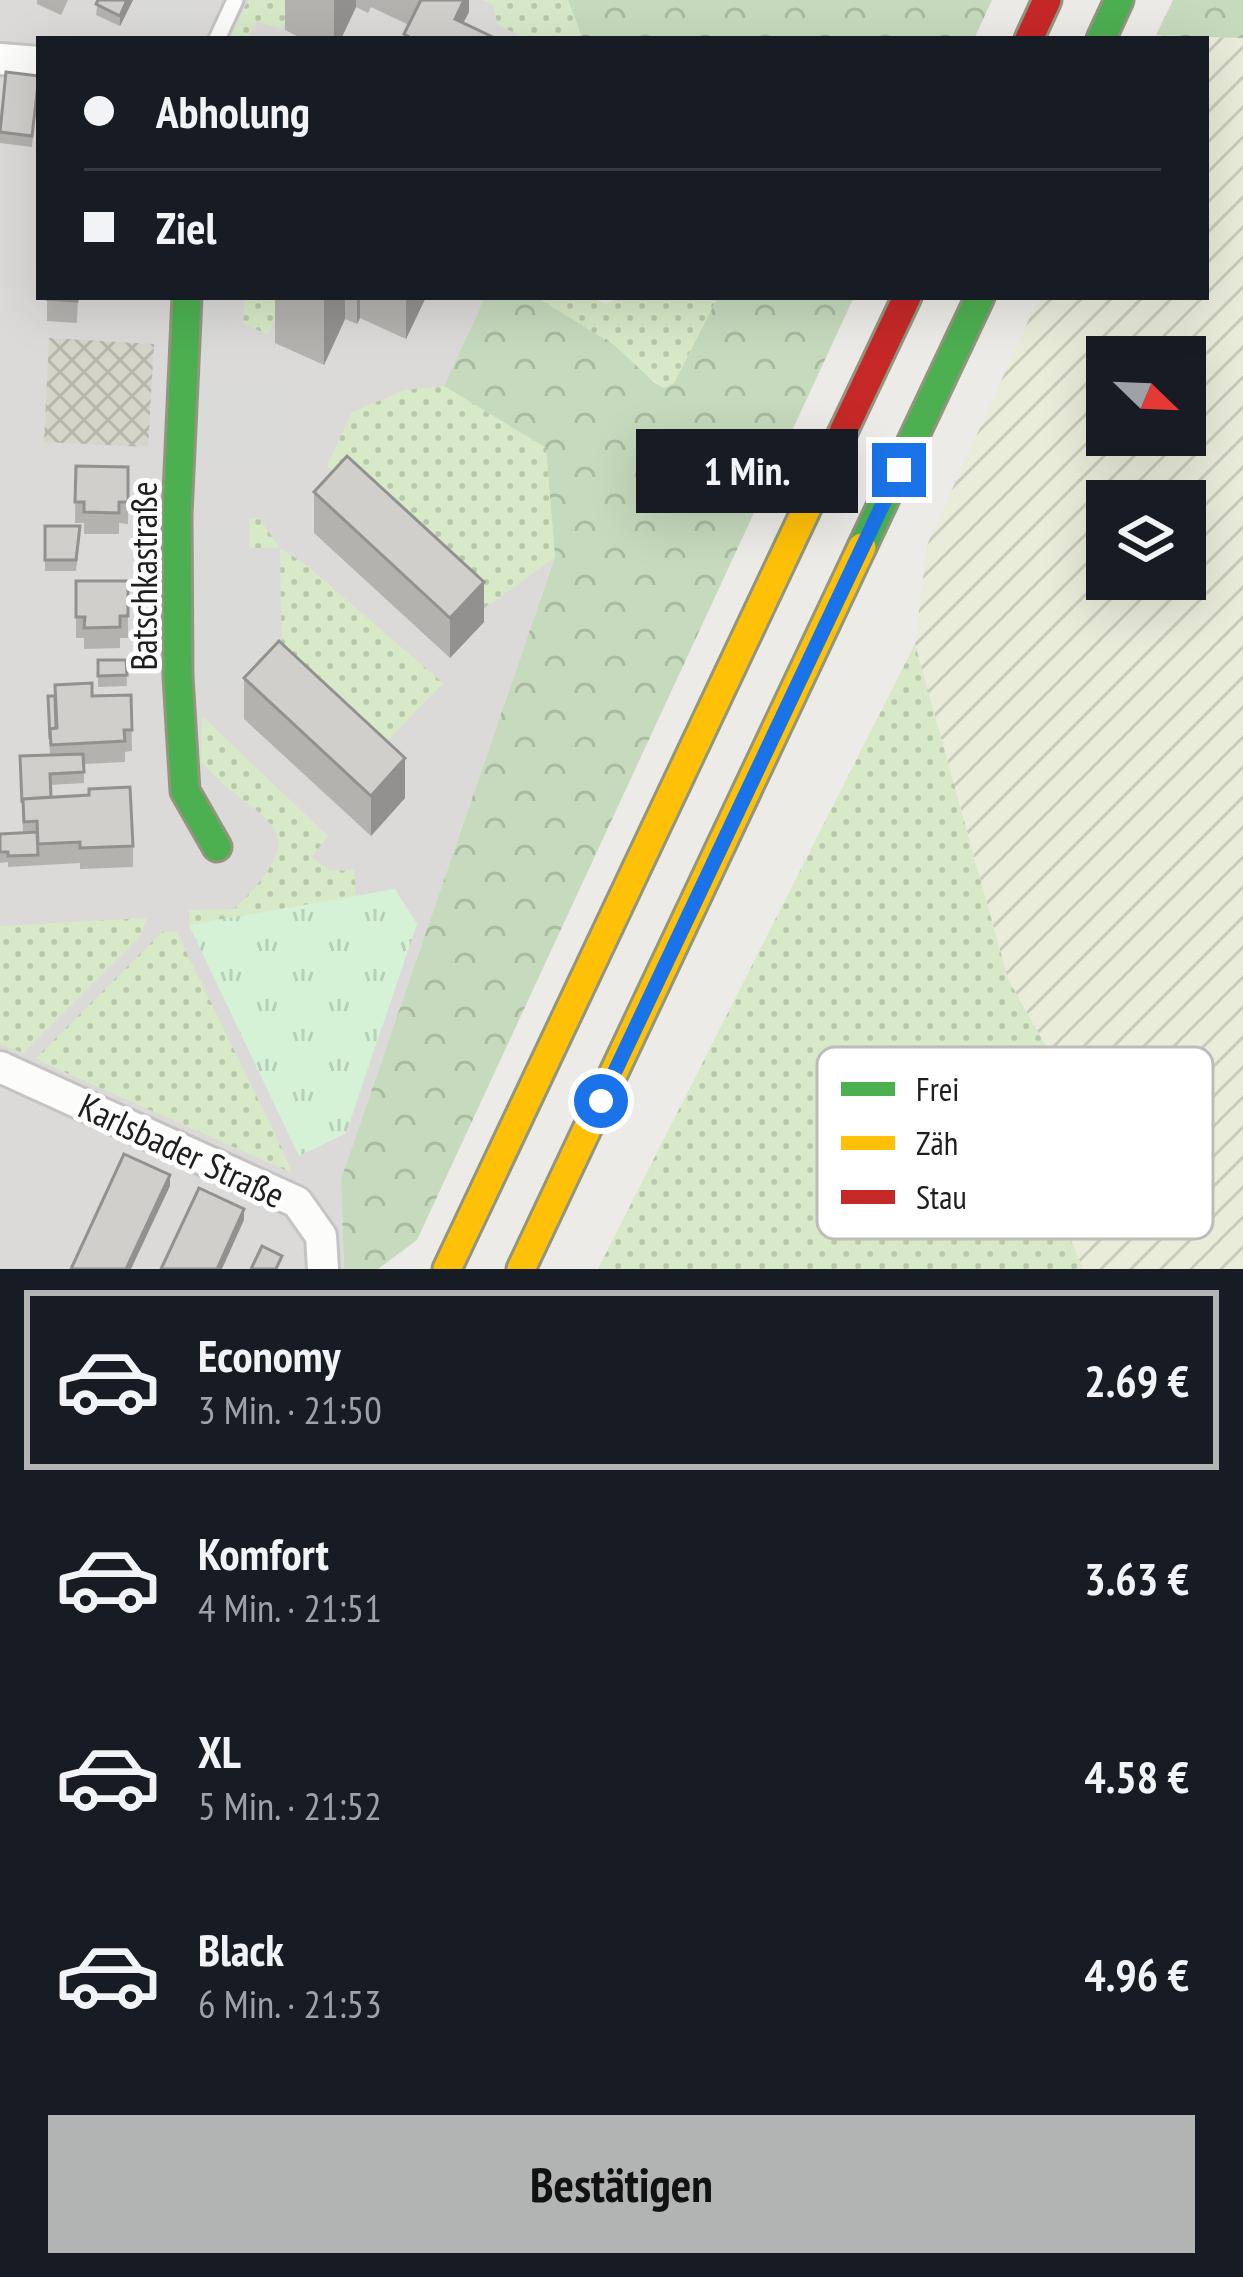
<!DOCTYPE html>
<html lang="de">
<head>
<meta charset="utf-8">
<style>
	body { margin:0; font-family:"PT Sans Narrow",sans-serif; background:#20242c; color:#f1f3f6; height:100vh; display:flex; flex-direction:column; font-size:45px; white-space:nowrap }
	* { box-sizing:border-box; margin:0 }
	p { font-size:39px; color:#9ea1a6 }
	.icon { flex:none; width:66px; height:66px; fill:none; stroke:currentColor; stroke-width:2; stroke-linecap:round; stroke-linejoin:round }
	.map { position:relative; height:1269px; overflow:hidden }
	.drawer { display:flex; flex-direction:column; background:#171b24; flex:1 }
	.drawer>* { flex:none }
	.hud { position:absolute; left:36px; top:36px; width:1173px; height:264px; border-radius:0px; box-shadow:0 12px 48px #0002; display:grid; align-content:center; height:264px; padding:0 48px; background:#171b24 }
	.needle { width:78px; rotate:113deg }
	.tools { position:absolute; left:1086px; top:336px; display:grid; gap:24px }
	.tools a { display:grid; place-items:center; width:120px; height:120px; border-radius:0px; background:#171b24; box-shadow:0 12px 48px #0002; font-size:60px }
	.end { position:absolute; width:54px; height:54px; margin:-27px; border:15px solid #1a73e8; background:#fff; box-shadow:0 0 0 6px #fff }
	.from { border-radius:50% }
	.bubble { position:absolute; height:84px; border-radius:0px; background:#171b24; box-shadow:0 12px 48px #0002; font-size:39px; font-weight:600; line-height:84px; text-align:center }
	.hud b { display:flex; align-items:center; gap:42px; height:114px; font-size:45px }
	.hud b+b { border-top:3px solid #363941 }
	.hud i { width:30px; height:30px; background:#f1f3f6 }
	ul { padding:21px 0 0; list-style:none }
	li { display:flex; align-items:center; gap:36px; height:180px; margin:0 24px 18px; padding:0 24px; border:6px solid transparent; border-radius:0px }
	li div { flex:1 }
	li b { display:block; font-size:45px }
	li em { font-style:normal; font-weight:600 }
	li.on { border-color:#b2b4b4 }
	li>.icon { width:108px; height:108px; stroke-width:1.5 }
	.primary-button { display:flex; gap:24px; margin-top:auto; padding:24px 48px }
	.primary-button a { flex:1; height:138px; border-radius:0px; background:#b2b4b4; color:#111; font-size:48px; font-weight:600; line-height:138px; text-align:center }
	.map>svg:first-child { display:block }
</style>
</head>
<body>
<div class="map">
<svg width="1243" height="1269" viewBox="0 0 1243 1269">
	<defs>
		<pattern id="construction-cross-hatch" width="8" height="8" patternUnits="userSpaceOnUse" patternTransform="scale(3)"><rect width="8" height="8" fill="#d5d5c9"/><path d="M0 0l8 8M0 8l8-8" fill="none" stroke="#b6b6ac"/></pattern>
		<pattern id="farmland-furrows" width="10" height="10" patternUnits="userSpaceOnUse" patternTransform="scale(3)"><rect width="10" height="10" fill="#eaecda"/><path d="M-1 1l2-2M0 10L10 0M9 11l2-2" fill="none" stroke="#c8cabb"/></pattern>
		<pattern id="grass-dots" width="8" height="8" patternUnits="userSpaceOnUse" patternTransform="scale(3)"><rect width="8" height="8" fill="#d7e9c6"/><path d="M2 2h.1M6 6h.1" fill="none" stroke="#b8c7aa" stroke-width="1.8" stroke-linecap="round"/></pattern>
		<pattern id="forest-crowns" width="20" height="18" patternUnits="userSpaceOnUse" patternTransform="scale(3)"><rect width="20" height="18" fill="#c6dabd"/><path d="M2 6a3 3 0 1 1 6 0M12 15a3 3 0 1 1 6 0" fill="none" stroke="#aabba2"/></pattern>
		<pattern id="park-tufts" width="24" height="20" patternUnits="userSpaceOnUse" patternTransform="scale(3)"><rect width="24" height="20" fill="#d5f2d7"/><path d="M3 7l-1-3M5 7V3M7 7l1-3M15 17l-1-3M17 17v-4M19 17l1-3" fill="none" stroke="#b6cfb8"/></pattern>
	</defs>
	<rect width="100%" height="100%" fill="#ecebe7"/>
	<path fill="#dbdad8" d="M0,0h568l15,39h-544v258h446l-62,135 132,125 -214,622 3,90h-344z"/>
	<path fill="#dadad8" d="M153,0h43l-17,38 -36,-17z
		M187,297h41l-3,43 -40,-2z
		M199,382l95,3 -3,75 -95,-3z
		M240,522l1,31 35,-1 2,112 -30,1v27l-48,1 -2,-170z"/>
	<path fill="url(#construction-cross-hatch)" d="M49,338l105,6 -6,103 -104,-5z"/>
	<path fill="url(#farmland-furrows)" fill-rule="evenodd" d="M1156,35l87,3v1231h-160l-31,-74 65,-24 -109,-192 -93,-335 12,-99 112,-248h167v-258h-51zM1107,357h78v78h-78zM1107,501h78v78h-78z"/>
	<path fill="url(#grass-dots)" d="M248,0h47l-13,29 -25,-8 -9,18h-18z
		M483,0h85l15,39h-56l-29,-14 -5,-20z
		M245,297h39l-16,38 -25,-12z
		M536,297h53l17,7 13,-7h99l-44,86 -10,5z
		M444,386l102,62 9,109 -72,52 -156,-143 25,-54 53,-22z
		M259,518l21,30 25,16 138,119 -66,69 -95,-85 -2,-119h-30l-1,-29z
		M915,644l93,335 109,193 -65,23 31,74h-485z
		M202,716l126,120 -16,21 19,14 23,-1 2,26 -167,29v-15l45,-1c90,-87 24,-83 -33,-147z
		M147,918l-8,20 -116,115 -23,-9v-118z
		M176,931l103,211 13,31 -257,-114 127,-127z"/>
	<path fill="url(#forest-crowns)" d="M568,0h424l-18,39h-391z
		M1173,0h70v38l-87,-3z
		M485,297h51l78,48 41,38 9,5 10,-5 44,-86h136l-437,943 -39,29h-34l-3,-90 214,-622 -9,-109 -102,-62z"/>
	<path fill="url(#park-tufts)" d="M395,889l22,35 -71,209 -47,23 -110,-231z"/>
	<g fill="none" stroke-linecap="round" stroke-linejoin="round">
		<g stroke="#c5c4c3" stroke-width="21">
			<path id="lane" d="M217,39l18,-39"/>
		</g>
		<g stroke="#c5c4c3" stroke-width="36">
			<path id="street" d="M0,59l39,3
				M0,1067l297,135 24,34 2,33"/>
		</g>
		<g stroke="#92967f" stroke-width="33">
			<path id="fast" d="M1101,39l18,-39
				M187,297l-10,218 1,162 7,114 32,56
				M862,547l118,-250"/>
		</g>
		<g stroke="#92967f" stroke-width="33">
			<path id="slow" d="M447,1269l395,-835
				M521,1269l341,-722"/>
		</g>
		<g stroke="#92967f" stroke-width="33">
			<path id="jam" d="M1029,39l18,-39
				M842,434l65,-137"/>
		</g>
		<use href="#lane" stroke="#fcfcfb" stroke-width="15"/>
		<use href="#street" stroke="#fcfcfb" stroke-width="30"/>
		<use href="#fast" stroke="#4caf50" stroke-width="27"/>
		<use href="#slow" stroke="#ffc107" stroke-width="27"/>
		<use href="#jam" stroke="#c62828" stroke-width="27"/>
	</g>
	<path fill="#b3b2af" d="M37,0h31l-7,15 -24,-11z
		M98,0h35l-13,26 -24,-11z
		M285,0h184v12l-6,11 34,16h-93l5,-14 -38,-18 -3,6 -12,-6 -15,32h-38l-18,-9z
		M39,76l-7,71 -32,-4v-23z
		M47,297h31l-1,26 -30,-2z
		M275,297h151l-20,42 -46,-21 -3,6 -12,-5 -21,46 -49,-22z
		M76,466l52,1v57l-9,-1v11h-35v-11h-9z
		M314,492l170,130 -34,36 -136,-125z
		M45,526l35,11 -4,34h-31z
		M76,581h52v57h-8v10l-36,1v-11h-8z
		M98,660h28l1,26 -29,1z
		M244,678l161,120 -34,38 -127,-117z
		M131,695l1,56 -7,1v10l-41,2v19l-33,2v12l82,49v21l-53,2v-6l-72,4v-5l-8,1v-29l23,-2 -3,-76 30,-1 -2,-59z"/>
	<path fill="#92918f" d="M127,0h6l-13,26v-10z
		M334,0h22v7l-15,32h-7z
		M464,0h5v12l-14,27v-20z
		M324,297h21v22l-21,46z
		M357,297h3v21l-3,6z
		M406,297h20l-20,42z
		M484,582v40l-34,36v-40z
		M405,758v40l-34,38v-40z
		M170,1175v11l-39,83h-5z
		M244,1209v11l-22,49h-5z"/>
	<path fill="#d0cfcc" stroke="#92918f" stroke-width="3" d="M98,0h29l-7,16 -24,-12z
		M421,0h43l-9,19 42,20h-84l-9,-5z
		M6,72l33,4 -7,60 -32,-4z
		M47,297h30v4l-30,-2z
		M347,456l137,126 -34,36 -136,-126z
		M76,466l52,1v35h-9v11l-35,-1v-10h-9z
		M45,526h35l-4,34h-31z
		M76,581h52v35h-8v11l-36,1 1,-11h-9z
		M279,641l126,117 -34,38 -127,-118z
		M98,660h28l1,15 -29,1z
		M92,683v13l39,-1 1,35h-8l1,11 -74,4 -1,-16 7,-1 -2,-43z
		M48,696h7l1,32 -6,1v10z
		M83,754l1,18 -34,2 1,23 -28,2 -1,4 -2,-47z
		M130,787l3,59 -53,2v-6l-42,2 -1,-23 -13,1 -1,-23 66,-4v-6z
		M37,832l1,23 -30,1v-4h-8v-18z
		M124,1154l46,21 -44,94h-55z
		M199,1188l45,21 -27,60h-56z
		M262,1246l20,10 -6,13h-25z"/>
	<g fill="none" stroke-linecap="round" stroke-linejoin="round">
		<path stroke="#1a73e8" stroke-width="15" d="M601,1101l298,-631"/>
	</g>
	<g text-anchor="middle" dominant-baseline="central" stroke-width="10" stroke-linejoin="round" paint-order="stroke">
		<g font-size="36" fill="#1e1e1e" stroke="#fff">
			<text transform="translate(143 576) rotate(-90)">Batschkastraße</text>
			<text transform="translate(182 1150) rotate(25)">Karlsbader Straße</text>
		</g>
	</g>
	<rect x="817" y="1047" width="396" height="192" rx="18" fill="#fff" stroke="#bcbcbc" stroke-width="3"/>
	<rect x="841" y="1082" width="54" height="14" fill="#4caf50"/>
	<rect x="841" y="1136" width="54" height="14" fill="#ffc107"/>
	<rect x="841" y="1190" width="54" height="14" fill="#c62828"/>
	<g font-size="33" fill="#1e1e1e">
		<text x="916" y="1101">Frei</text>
		<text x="916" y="1155">Zäh</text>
		<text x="916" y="1209">Stau</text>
	</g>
</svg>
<div class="tools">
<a><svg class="needle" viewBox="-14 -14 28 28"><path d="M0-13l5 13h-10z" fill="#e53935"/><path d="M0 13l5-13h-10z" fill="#9ea1a6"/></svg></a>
<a><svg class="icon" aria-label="layers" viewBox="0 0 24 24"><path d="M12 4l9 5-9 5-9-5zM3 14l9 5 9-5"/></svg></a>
</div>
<i class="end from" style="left:601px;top:1101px"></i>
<i class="end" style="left:899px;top:470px"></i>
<div class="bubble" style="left:636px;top:429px;width:222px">1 Min.</div>
<div class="hud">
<b><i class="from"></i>Abholung</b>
<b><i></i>Ziel</b>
</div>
</div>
<section class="drawer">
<ul>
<li class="on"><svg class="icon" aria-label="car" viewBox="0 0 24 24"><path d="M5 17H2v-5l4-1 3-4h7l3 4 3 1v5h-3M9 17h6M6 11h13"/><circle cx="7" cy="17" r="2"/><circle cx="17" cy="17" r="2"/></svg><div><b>Economy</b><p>3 Min. · 21:50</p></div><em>2.69 €</em></li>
<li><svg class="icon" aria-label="car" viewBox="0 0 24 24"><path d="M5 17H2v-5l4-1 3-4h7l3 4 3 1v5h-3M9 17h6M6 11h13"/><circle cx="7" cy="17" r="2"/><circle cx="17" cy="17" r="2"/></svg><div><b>Komfort</b><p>4 Min. · 21:51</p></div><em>3.63 €</em></li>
<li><svg class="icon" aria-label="car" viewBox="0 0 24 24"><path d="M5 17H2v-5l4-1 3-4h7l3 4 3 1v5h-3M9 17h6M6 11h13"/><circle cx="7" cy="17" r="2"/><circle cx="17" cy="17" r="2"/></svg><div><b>XL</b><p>5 Min. · 21:52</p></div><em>4.58 €</em></li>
<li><svg class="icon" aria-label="car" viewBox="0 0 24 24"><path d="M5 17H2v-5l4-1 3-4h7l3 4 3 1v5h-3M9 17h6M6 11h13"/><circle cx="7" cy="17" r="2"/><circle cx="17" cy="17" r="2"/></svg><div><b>Black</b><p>6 Min. · 21:53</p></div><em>4.96 €</em></li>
</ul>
<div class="primary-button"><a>Bestätigen</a></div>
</section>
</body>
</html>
